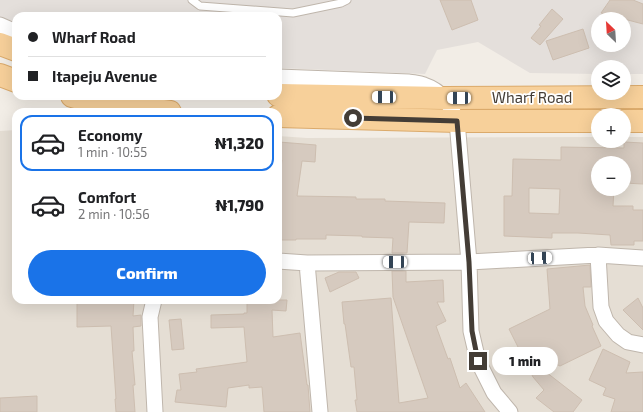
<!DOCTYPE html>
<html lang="en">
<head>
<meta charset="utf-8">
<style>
	body { margin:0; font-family:"Exo 2",sans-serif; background:#f2f2f2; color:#202124; height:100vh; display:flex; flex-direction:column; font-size:15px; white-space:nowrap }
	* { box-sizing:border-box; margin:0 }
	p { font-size:13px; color:#757577 }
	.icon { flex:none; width:22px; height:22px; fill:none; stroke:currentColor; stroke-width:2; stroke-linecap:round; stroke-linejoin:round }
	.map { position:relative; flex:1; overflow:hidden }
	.details { position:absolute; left:12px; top:108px; width:270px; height:196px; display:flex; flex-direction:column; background:#fff; border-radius:12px; box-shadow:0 4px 16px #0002 }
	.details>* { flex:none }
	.top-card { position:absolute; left:12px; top:12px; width:270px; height:88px; border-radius:12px; box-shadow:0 4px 16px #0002; display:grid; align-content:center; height:88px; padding:0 16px; background:#fff }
	.needle { width:26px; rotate:335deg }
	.controls { position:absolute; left:591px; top:12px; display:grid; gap:8px }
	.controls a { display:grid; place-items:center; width:40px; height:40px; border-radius:50%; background:#fff; box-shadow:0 4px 16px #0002; font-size:20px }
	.end { position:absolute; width:18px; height:18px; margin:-9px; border:5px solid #443d36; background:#fff; box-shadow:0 0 0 2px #fff }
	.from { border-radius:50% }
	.bubble { position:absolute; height:28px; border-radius:14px; background:#fff; box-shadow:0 4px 16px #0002; font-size:13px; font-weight:800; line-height:28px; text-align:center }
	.car { position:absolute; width:12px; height:24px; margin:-12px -6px; border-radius:5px; box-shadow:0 0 3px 1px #0007; background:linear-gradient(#fff 24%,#345 0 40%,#fff 0 76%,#345 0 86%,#fff 0) }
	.top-card b { display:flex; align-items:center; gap:14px; height:38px; font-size:15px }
	.top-card b+b { border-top:1px solid #e0e0e0 }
	.top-card i { width:10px; height:10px; background:#202124 }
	ul { padding:7px 0 0; list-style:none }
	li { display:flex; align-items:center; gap:12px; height:56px; margin:0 8px 6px; padding:0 8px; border:2px solid transparent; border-radius:12px }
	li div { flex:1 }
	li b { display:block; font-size:15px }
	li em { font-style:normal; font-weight:800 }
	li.current { border-color:#1a73e8 }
	li>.icon { width:36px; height:36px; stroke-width:1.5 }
	.primary-button { display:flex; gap:8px; margin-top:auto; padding:8px 16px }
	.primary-button a { flex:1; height:46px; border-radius:24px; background:#1a73e8; color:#fff; font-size:16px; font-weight:800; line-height:46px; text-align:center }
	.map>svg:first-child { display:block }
</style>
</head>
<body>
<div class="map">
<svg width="643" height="412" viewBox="0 0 643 412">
	<rect width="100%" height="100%" fill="#f2ede6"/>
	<path fill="#e5ded4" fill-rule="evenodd" d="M16,130v170h262v-164l29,2 291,-1v4h26v-4h19v275h-643v-281zM598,163h26v26h-26z"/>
	<path fill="#e4dfdb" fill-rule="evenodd" d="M0,0h643v74h-19v-7h-26v7l-68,-1 -52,-31 -41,8 -12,24 -147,-6v-52h-262v6l-16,-5zM598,19h26v26h-26z"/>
	<path fill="#d6cabf" stroke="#cdbeb0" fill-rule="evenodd" d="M440,0h31l7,20 -26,10z
		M610,0h23l10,4v20l-42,-11z
		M552,9l11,10 -23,26 -9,-7 10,-12 -2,-1z
		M583,29l6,19 -36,12 -7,-19z
		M279,142l37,3 -1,17 -13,-1 -5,35 59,1v2h29v2l60,2 -1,20 -35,-1 -2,31h-15l1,-15 -31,-1v-1l-36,-1v4h-30v1h-18v-51l4,-29h-4z
		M624,142l19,1v41l-19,-1v-20h-26v26h16l-1,17h20v4h10v31h-9v4h-23l-1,-10 -32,-2h-26v5l-48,-2v-40h8l1,-37 48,1v-13l63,1zM529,188l31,1 -1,25 -30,-1z
		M590,265l1,22h-8l2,19 8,19 -1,1 9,20 -41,20 -33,-16 -3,5 58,45 -9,12h-19l-18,-14 8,-8 -11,-13 -24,-48 41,-20 -3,-40z
		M392,271h14v11l37,-2 1,22h-7l9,19 -10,5 12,33 2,-1 10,30 6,-5 19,29h-128l-2,-12h2l-3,-33h-3l-6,-43h-1l-2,-22 49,-4 8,105 29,-5 -35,-101z
		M339,272h17l3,6 -29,14 -5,-14z
		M638,298l5,10v22l-20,-20z
		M77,300h57l-1,16 8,-1v11l-8,1 1,24h-2l3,34h-2l2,27h-19l-1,-13h1l-5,-73 -34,1z
		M247,300h40l-1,11 -14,-1 1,27 27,-4 7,52h1l2,27h-46l-2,-25 -13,1v-3l-21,3 -2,19 -51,-5 2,-12h4l-2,-16 18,-2 -1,-3 51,-7 -3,-35 -33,1v-13l33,-1v-1h3z
		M181,319l3,30 -12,1 -3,-30z
		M603,349l27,13 -4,11 17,-1v40h-32l4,-13 -12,-4 3,-7 -17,-8z
		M37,396v16h-37v-14z"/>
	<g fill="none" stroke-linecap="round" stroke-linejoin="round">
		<g stroke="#bfb6ac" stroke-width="9">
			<path id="service" d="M192,0l8,6 93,7 48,-10 6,-3"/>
		</g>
		<g stroke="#bfb6ac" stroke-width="17">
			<path id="minor" d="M0,25l16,7
				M278,77l131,5c5,1 10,1 15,3 18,6 26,19 33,36l12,141 2,69 7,30 16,32 16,19
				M598,255l3,52 5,14 12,14 10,7 15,3
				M278,261l29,2 162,-1 129,-7 45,3
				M307,263l13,149
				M154,300l-4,17 5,95"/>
		</g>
		<g stroke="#dbaa6b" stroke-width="24">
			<path id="primary" d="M0,44l16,6
				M0,75l16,6
				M278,95l166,3 199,-1
				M72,96l17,5 81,11
				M278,116l179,5h141
				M624,121h19"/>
		</g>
		<use href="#service" stroke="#fff" stroke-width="7"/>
		<use href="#minor" stroke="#fff" stroke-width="15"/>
		<use href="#primary" stroke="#f7d09a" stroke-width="22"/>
	</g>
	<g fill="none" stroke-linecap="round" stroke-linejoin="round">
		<path stroke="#443d36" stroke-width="5" d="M353,118l104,3 12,141 3,69 6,30"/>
	</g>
	<g text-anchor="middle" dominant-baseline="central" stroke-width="3.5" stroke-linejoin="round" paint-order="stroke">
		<g font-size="15" fill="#443d36" stroke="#fff">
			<text x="532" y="97">Wharf Road</text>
		</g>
	</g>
</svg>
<div class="controls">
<a><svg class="needle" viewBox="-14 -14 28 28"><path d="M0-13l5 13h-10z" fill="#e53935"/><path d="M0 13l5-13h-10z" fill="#757577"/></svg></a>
<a><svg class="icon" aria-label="layers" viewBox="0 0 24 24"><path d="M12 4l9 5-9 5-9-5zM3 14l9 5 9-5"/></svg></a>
<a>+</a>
<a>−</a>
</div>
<i class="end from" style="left:353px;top:118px"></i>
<i class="end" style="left:478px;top:361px"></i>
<div class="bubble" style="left:492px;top:347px;width:66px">1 min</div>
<i class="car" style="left:384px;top:97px;rotate:271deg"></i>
<i class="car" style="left:459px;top:98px;rotate:270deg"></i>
<i class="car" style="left:540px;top:258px;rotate:87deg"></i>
<i class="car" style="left:395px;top:262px;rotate:270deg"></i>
<div class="top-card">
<b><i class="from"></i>Wharf Road</b>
<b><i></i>Itapeju Avenue</b>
</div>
<section class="details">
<ul>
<li class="current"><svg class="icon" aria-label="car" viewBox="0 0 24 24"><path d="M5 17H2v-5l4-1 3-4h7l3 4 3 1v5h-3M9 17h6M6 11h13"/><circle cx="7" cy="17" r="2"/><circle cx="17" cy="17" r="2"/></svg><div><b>Economy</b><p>1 min · 10:55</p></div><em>₦1,320</em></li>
<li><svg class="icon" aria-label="car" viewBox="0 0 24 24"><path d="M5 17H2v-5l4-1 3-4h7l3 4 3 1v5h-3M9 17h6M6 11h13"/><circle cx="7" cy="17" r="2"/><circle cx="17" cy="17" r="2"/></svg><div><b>Comfort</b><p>2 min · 10:56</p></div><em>₦1,790</em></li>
</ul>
<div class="primary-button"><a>Confirm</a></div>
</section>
</div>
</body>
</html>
